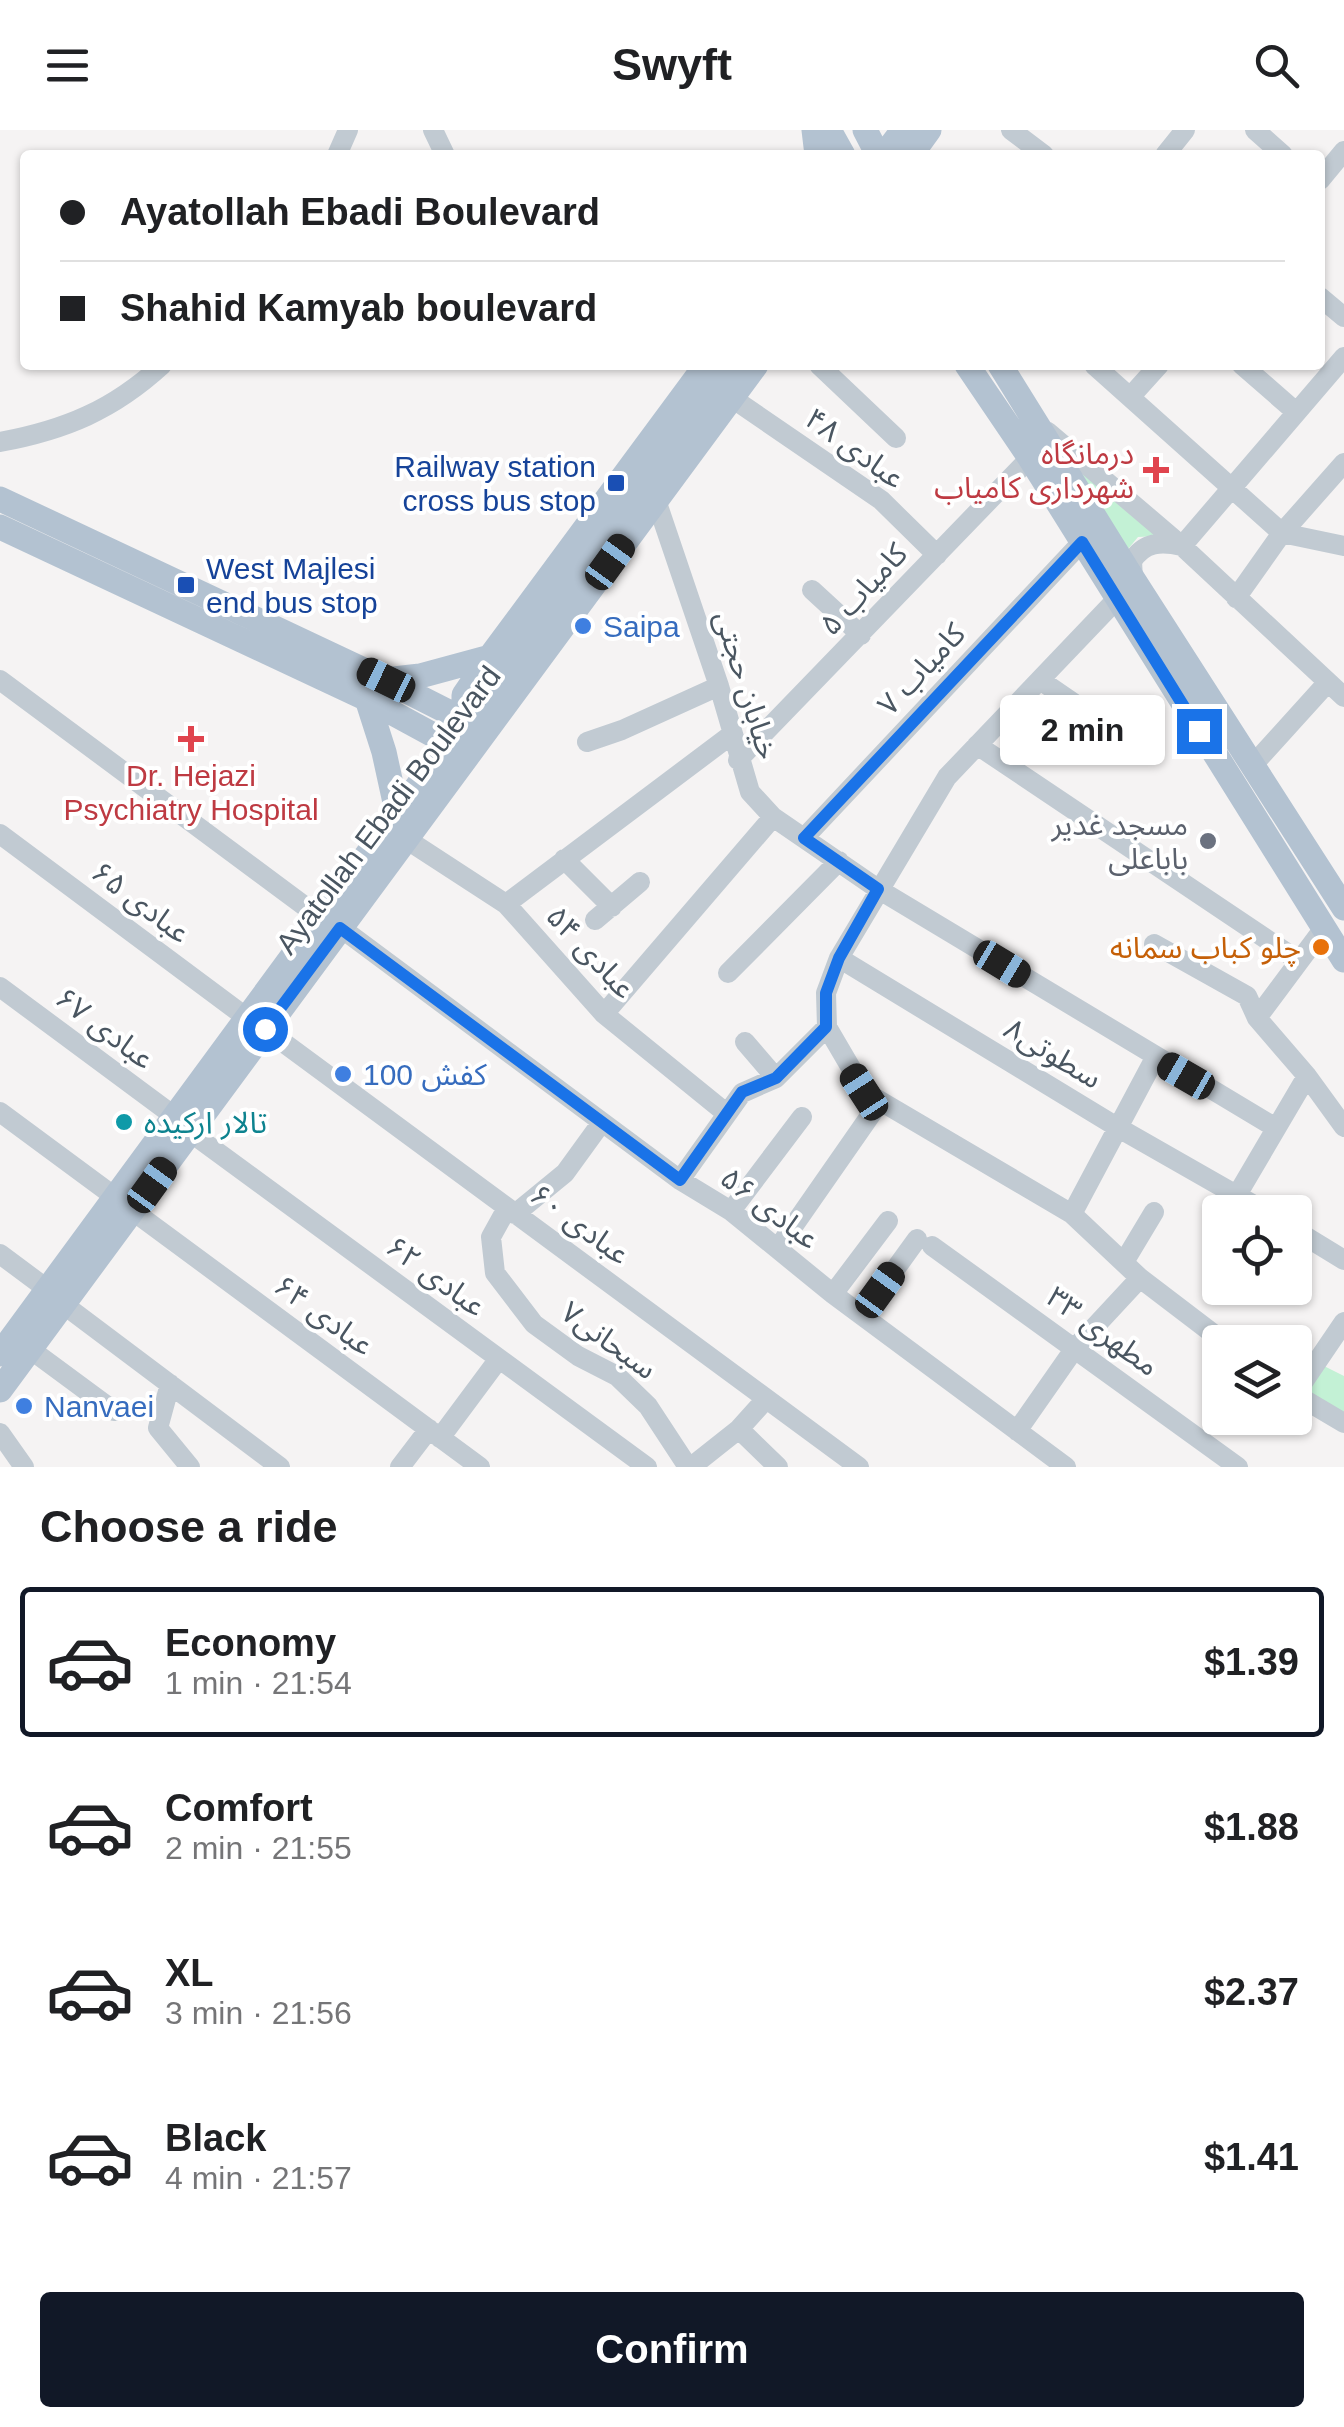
<!DOCTYPE html>
<html lang="en">
<head>
<meta charset="utf-8">
<style>
	body { margin:0; font-family:Arial,"Noto Sans Arabic",sans-serif; background:#f2f2f2; color:#202124; height:100vh; display:flex; flex-direction:column; font-size:38px; white-space:nowrap }
	* { box-sizing:border-box; margin:0 }
	p { font-size:32px; color:#757577 }
	.icon { flex:none; width:55px; height:55px; fill:none; stroke:currentColor; stroke-width:2; stroke-linecap:round; stroke-linejoin:round }
	.map { position:relative; height:1337px; overflow:hidden }
	.panel { display:flex; flex-direction:column; background:#fff; flex:1 }
	.panel>* { flex:none }
	.banner { position:absolute; left:20px; top:20px; width:1305px; height:220px; border-radius:10px; box-shadow:0 2px 8px #0004; display:grid; align-content:center; height:220px; padding:0 40px; background:#fff }
	.fabs { position:absolute; left:1202px; top:1065px; display:grid; gap:20px }
	.fabs a { display:grid; place-items:center; width:110px; height:110px; border-radius:10px; background:#fff; box-shadow:0 2px 8px #0004; font-size:50px }
	.end { position:absolute; width:45px; height:45px; margin:-22px; border:12px solid #1a73e8; background:#fff; box-shadow:0 0 0 5px #fff }
	.from { border-radius:50% }
	.bubble { position:absolute; height:70px; border-radius:10px; background:#fff; box-shadow:0 2px 8px #0004; font-size:32px; font-weight:800; line-height:70px; text-align:center }
	.car { position:absolute; width:30px; height:60px; margin:-30px -15px; border-radius:12px; box-shadow:0 0 8px 2px #0007; background:linear-gradient(#222 24%,#8ab4d8 0 40%,#222 0 76%,#8ab4d8 0 86%,#222 0) }
	.banner b { display:flex; align-items:center; gap:35px; height:95px; font-size:38px }
	.banner b+b { border-top:2px solid #e0e0e0 }
	.banner i { width:25px; height:25px; background:#202124 }
	ul { padding:0; list-style:none }
	li { display:flex; align-items:center; gap:30px; height:150px; margin:0 20px 15px; padding:0 20px; border:5px solid transparent; border-radius:10px }
	li div { flex:1 }
	li b { display:block; font-size:38px }
	li em { font-style:normal; font-weight:800 }
	li.active { border-color:#111827 }
	li>.icon { width:90px; height:90px; stroke-width:1.5 }
	h2 { padding:0 40px; font-size:45px; line-height:120px }
	.button { display:flex; gap:20px; margin-top:auto; padding:20px 40px }
	.button a { flex:1; height:115px; border-radius:10px; background:#111827; color:#fff; font-size:40px; font-weight:800; line-height:115px; text-align:center }
	header { display:flex; justify-content:space-between; align-items:center; height:130px; padding:0 40px; background:#fff; font-size:45px; font-weight:800 }
	.map>svg:first-child { display:block }
</style>
</head>
<body>
<header><svg class="icon" aria-label="menu" viewBox="0 0 24 24"><path d="M4 6h16M4 12h16M4 18h16"/></svg>Swyft<svg class="icon" aria-label="search" viewBox="0 0 24 24"><circle cx="10" cy="10" r="6"/><path d="M15 15l6 6"/></svg></header>
<div class="map">
<svg width="1344" height="1337" viewBox="0 0 1344 1337">
	<rect width="100%" height="100%" fill="#f5f3f3"/>
	<path fill="#c3f1d5" d="M1076,334l81,72 -19,1 -10,12z
		M1322,1235l22,11v38l-39,-22z"/>
	<g fill="none" stroke-linecap="round" stroke-linejoin="round">
		<path stroke="#c1cad2" stroke-width="20" d="M433,0l12,25
			M1011,0l33,25
			M1255,0l28,25
			M337,25l11,-25
			M1165,25l20,-25
			M1320,50l24,-29
			M1320,167l24,20
			M819,235l77,73
			M1094,235l188,168 62,13
			M1242,235l54,47
			M1131,266l28,-31
			M732,268l149,102 56,55
			M1048,302l134,114 162,151
			M0,312c65,-12 113,-32 162,-77
			M656,370l63,186 31,106 23,25 105,72 398,239
			M1182,416l162,-189
			M1133,449l-1,-18c12,-19 29,-20 50,-15
			M812,460l49,45
			M1236,468l46,-65 62,-70
			M1116,470l-169,177 -108,181 -13,35 1,34 38,65 207,122 68,64 84,64
			M0,550l322,239
			M1040,550l102,70
			M587,612l35,-12 97,-44
			M977,615l322,216
			M738,630l292,-302
			M1252,636l76,-84
			M0,704l247,184
			M804,708l278,-296
			M406,709l100,65 98,110 122,99
			M564,729l48,48
			M506,774l225,-169
			M595,790l45,-38
			M341,798l339,252 51,31 102,83 233,173
			M1154,814l93,52 10,22 50,58 37,51
			M839,828l278,169 149,85
			M728,843l111,-112
			M0,857l174,129
			M604,884l169,-197
			M1257,888l67,-90
			M265,899l594,438
			M745,912l31,36
			M0,982l115,85
			M190,1002l457,335
			M680,1050l62,-87 34,-15 51,-51
			M1237,1065l70,-119
			M507,1078l-16,29 4,36 39,51 44,32 39,20 31,30 40,61
			M133,1081l347,256
			M731,1081l71,-94
			M515,1084l50,-41 37,-51
			M1072,1084l83,-156
			M1295,1100l49,30
			M932,1116l306,221
			M778,1118l101,-145
			M0,1124l47,35
			M1124,1132l30,-50
			M833,1164l55,-73
			M63,1174l217,163
			M862,1185l55,-76
			M1344,1192l-49,72 49,29
			M30,1219l84,62
			M170,1254l-12,44 32,39
			M739,1299l39,38
			M1017,1301l58,-83 65,-70
			M0,1303l24,34
			M440,1308l58,-78
			M400,1337l29,-38
			M691,1337l48,-38 27,-30"/>
		<path stroke="#b3c2d1" stroke-width="25" d="M814,0l3,25
			M829,0l14,25
			M865,0l13,25
			M884,25l19,-25
			M911,25l18,-25
			M967,235l63,93 314,502
			M1000,235l133,214 211,329
			M0,369l385,181 81,41 7,15
			M0,397l367,172 81,44 12,1
			M385,550l35,-4 70,-19
			M367,569l17,53 14,64
			M464,571v-6l26,-38 216,-292
			M0,1224l727,-989
			M0,1260l756,-1025"/>
	</g>
	<g fill="none" stroke-linecap="round" stroke-linejoin="round">
		<path stroke="#1a73e8" stroke-width="12" d="M265,899l75,-101 340,252 62,-88 34,-14 50,-51v-34l13,-35 39,-69 -74,-51 278,-296 117,189"/>
	</g>
	<g fill="#e0444e" stroke="#fff" stroke-width="4">
		<path d="M1151 325h10v10h10v10h-10v10h-10v-10h-10v-10h10z"/>
		<path d="M186 594h10v10h10v10h-10v10h-10v-10h-10v-10h10z"/>
	</g>
	<g fill="#1a4fb4" stroke="#fff" stroke-width="4">
		<rect x="606" y="343" width="20" height="20" rx="5"/>
		<rect x="176" y="445" width="20" height="20" rx="5"/>
	</g>
	<g fill="#3f7fe0" stroke="#fff" stroke-width="4">
		<circle cx="583" cy="496" r="10"/>
		<circle cx="343" cy="944" r="10"/>
		<circle cx="24" cy="1276" r="10"/>
	</g>
	<circle fill="#6b7280" stroke="#fff" stroke-width="4" cx="1208" cy="711" r="10"/>
	<circle fill="#e8710a" stroke="#fff" stroke-width="4" cx="1321" cy="817" r="10"/>
	<circle fill="#0f9aa8" stroke="#fff" stroke-width="4" cx="124" cy="992" r="10"/>
	<g text-anchor="middle" dominant-baseline="central" stroke-width="8" stroke-linejoin="round" paint-order="stroke">
		<g font-size="30" fill="#4a5661" stroke="#fff">
			<text transform="translate(855 318) rotate(36)">عبادی ۴۸</text>
			<text transform="translate(863 459) rotate(-47)">کامیاب ۵</text>
			<text transform="translate(921 539) rotate(-47)">کامیاب ۷</text>
			<text transform="translate(747 555) rotate(73)">خیابان حجتی</text>
			<text transform="translate(388 680) rotate(-53)">Ayatollah Ebadi Boulevard</text>
			<text transform="translate(141 772) rotate(37)">عبادی ۶۵</text>
			<text transform="translate(591 822) rotate(47)">عبادی ۵۴</text>
			<text transform="translate(105 898) rotate(37)">عبادی ۶۷</text>
			<text transform="translate(1053 923) rotate(31)">سطوتی۸</text>
			<text transform="translate(770 1078) rotate(37)">عبادی ۵۶</text>
			<text transform="translate(580 1094) rotate(36)">عبادی ۶۰</text>
			<text transform="translate(436 1146) rotate(36)">عبادی ۶۲</text>
			<text transform="translate(324 1185) rotate(36)">عبادی ۶۴</text>
			<text transform="translate(1103 1201) rotate(36)">مطهری ۳۳</text>
			<text transform="translate(609 1210) rotate(36)">سبحانی۷</text>
		</g>
		<g font-size="30" fill="#be3a42" stroke="#fff" text-anchor="end">
			<text x="1134" y="323">درمانگاه<tspan x="1134" dy="34">شهرداری کامیاب</tspan></text>
			<text x="191" y="645" text-anchor="middle">Dr. Hejazi<tspan x="191" dy="34">Psychiatry Hospital</tspan></text>
		</g>
		<g font-size="30" fill="#164399" stroke="#fff" text-anchor="end">
			<text x="596" y="336">Railway station<tspan x="596" dy="34">cross bus stop</tspan></text>
			<text x="206" y="438" text-anchor="start">West Majlesi<tspan x="206" dy="34">end bus stop</tspan></text>
		</g>
		<g font-size="30" fill="#366cbe" stroke="#fff" text-anchor="start">
			<text x="603" y="496">Saipa</text>
			<text x="363" y="944">کفش 100</text>
			<text x="44" y="1276">Nanvaei</text>
		</g>
		<g font-size="30" fill="#5b616d" stroke="#fff" text-anchor="end">
			<text x="1188" y="694">مسجد غدیر<tspan x="1188" dy="34">باباعلی</tspan></text>
		</g>
		<g font-size="30" fill="#c56008" stroke="#fff" text-anchor="end">
			<text x="1301" y="817">چلو کباب سمانه</text>
		</g>
		<g font-size="30" fill="#0d838f" stroke="#fff" text-anchor="start">
			<text x="144" y="992">تالار ارکیده</text>
		</g>
	</g>
</svg>
<div class="fabs">
<a><svg class="icon" aria-label="locate" viewBox="0 0 24 24"><circle cx="12" cy="12" r="6"/><path d="M12 2v4M12 18v4M2 12h4M18 12h4"/></svg></a>
<a><svg class="icon" aria-label="layers" viewBox="0 0 24 24"><path d="M12 4l9 5-9 5-9-5zM3 14l9 5 9-5"/></svg></a>
</div>
<i class="end from" style="left:265px;top:899px"></i>
<i class="end" style="left:1199px;top:601px"></i>
<div class="bubble" style="left:1000px;top:565px;width:165px">2 min</div>
<i class="car" style="left:610px;top:432px;rotate:36deg"></i>
<i class="car" style="left:386px;top:550px;rotate:296deg"></i>
<i class="car" style="left:1002px;top:834px;rotate:121deg"></i>
<i class="car" style="left:1186px;top:946px;rotate:300deg"></i>
<i class="car" style="left:864px;top:962px;rotate:327deg"></i>
<i class="car" style="left:152px;top:1055px;rotate:36deg"></i>
<i class="car" style="left:880px;top:1160px;rotate:36deg"></i>
<div class="banner">
<b><i class="from"></i>Ayatollah Ebadi Boulevard</b>
<b><i></i>Shahid Kamyab boulevard</b>
</div>
</div>
<section class="panel">
<h2>Choose a ride</h2>
<ul>
<li class="active"><svg class="icon" aria-label="car" viewBox="0 0 24 24"><path d="M5 17H2v-5l4-1 3-4h7l3 4 3 1v5h-3M9 17h6M6 11h13"/><circle cx="7" cy="17" r="2"/><circle cx="17" cy="17" r="2"/></svg><div><b>Economy</b><p>1 min · 21:54</p></div><em>$1.39</em></li>
<li><svg class="icon" aria-label="car" viewBox="0 0 24 24"><path d="M5 17H2v-5l4-1 3-4h7l3 4 3 1v5h-3M9 17h6M6 11h13"/><circle cx="7" cy="17" r="2"/><circle cx="17" cy="17" r="2"/></svg><div><b>Comfort</b><p>2 min · 21:55</p></div><em>$1.88</em></li>
<li><svg class="icon" aria-label="car" viewBox="0 0 24 24"><path d="M5 17H2v-5l4-1 3-4h7l3 4 3 1v5h-3M9 17h6M6 11h13"/><circle cx="7" cy="17" r="2"/><circle cx="17" cy="17" r="2"/></svg><div><b>XL</b><p>3 min · 21:56</p></div><em>$2.37</em></li>
<li><svg class="icon" aria-label="car" viewBox="0 0 24 24"><path d="M5 17H2v-5l4-1 3-4h7l3 4 3 1v5h-3M9 17h6M6 11h13"/><circle cx="7" cy="17" r="2"/><circle cx="17" cy="17" r="2"/></svg><div><b>Black</b><p>4 min · 21:57</p></div><em>$1.41</em></li>
</ul>
<div class="button"><a>Confirm</a></div>
</section>
</body>
</html>
